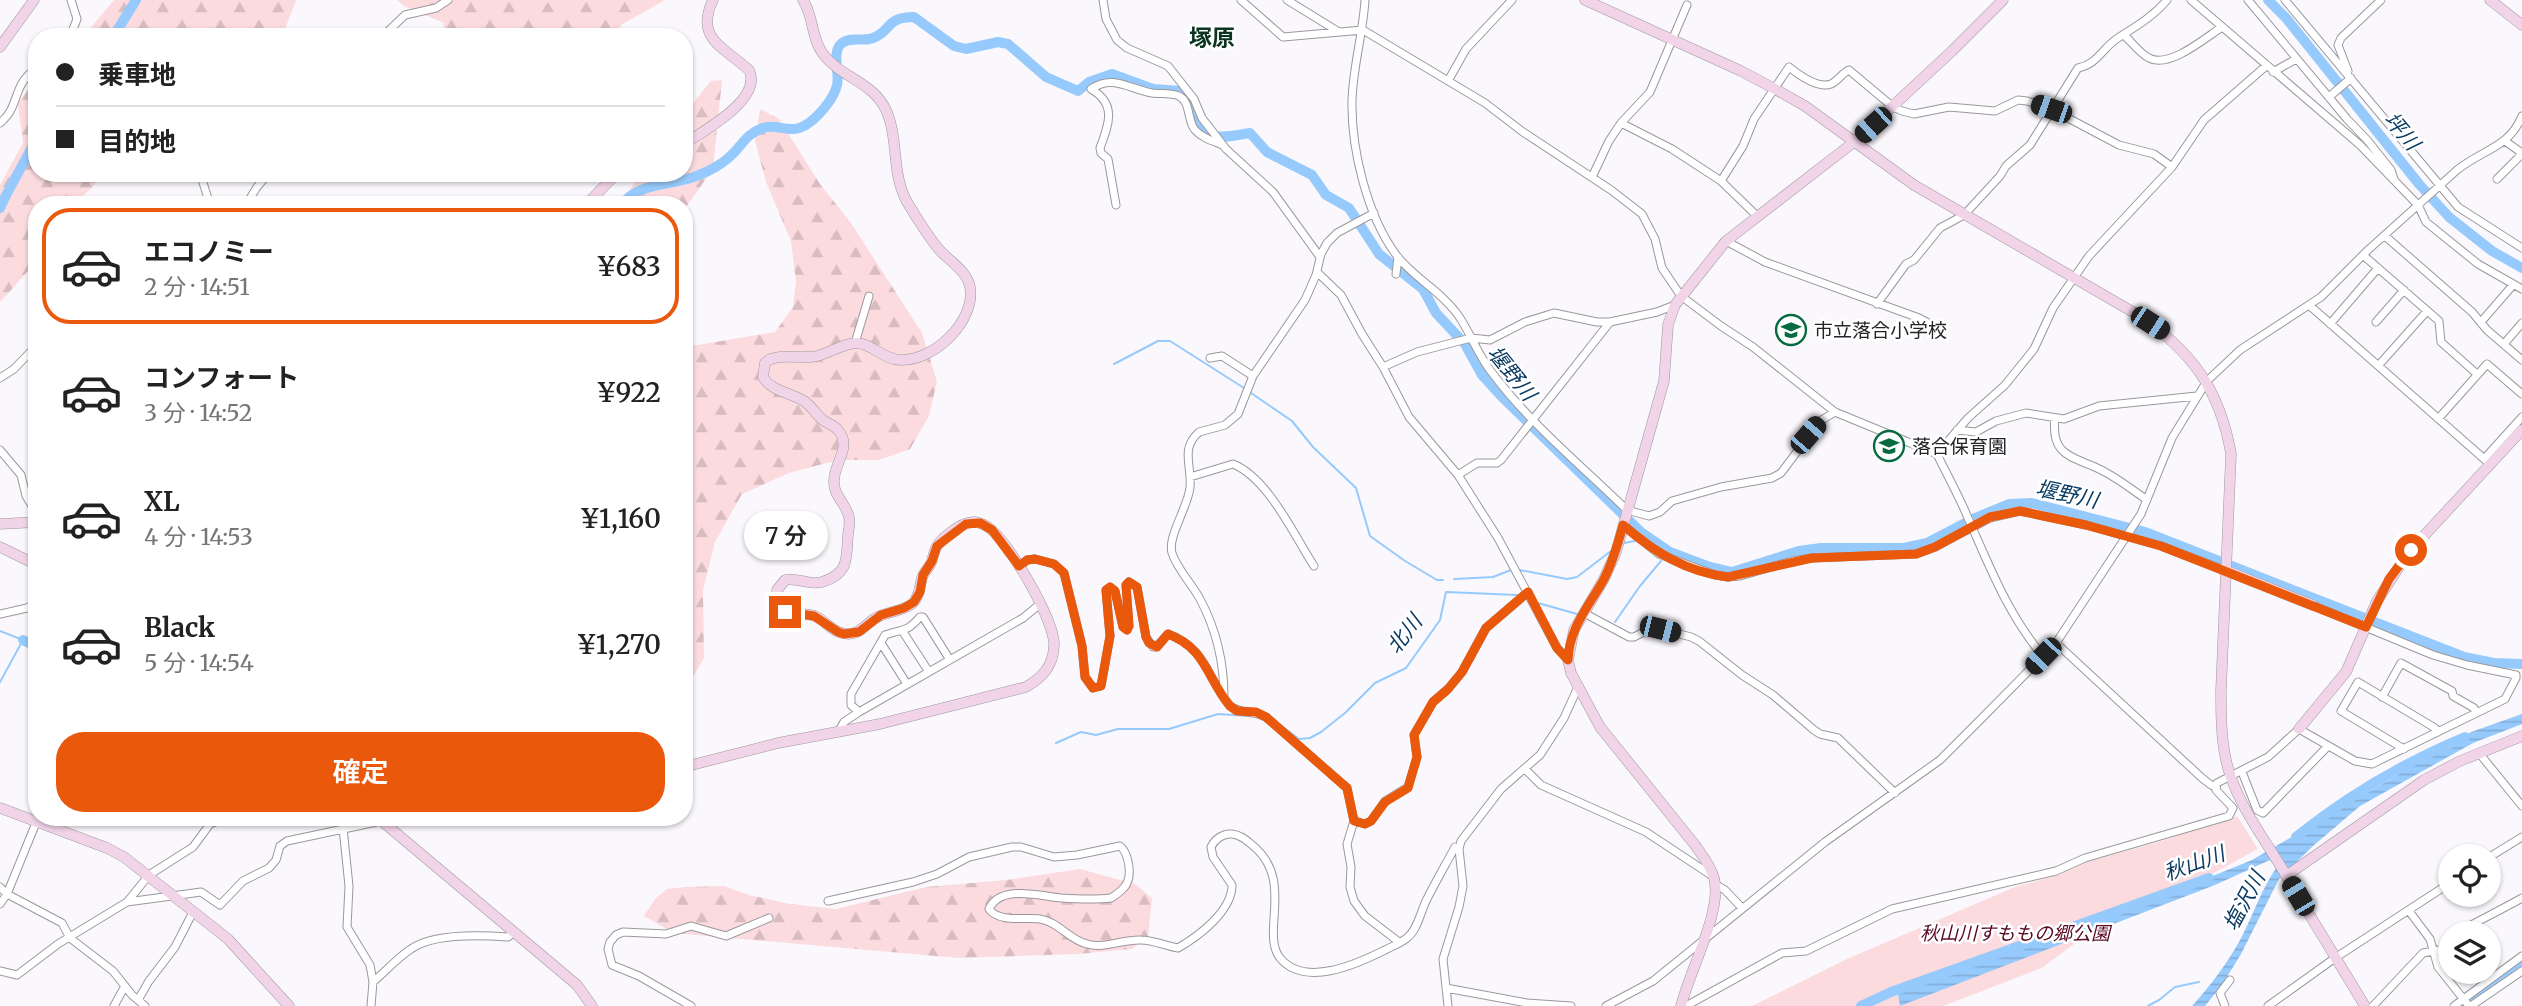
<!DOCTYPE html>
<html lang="ja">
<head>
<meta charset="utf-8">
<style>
	body { margin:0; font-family:Merriweather,"Noto Sans JP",serif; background:#f2f2f2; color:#222; height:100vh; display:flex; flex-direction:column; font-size:26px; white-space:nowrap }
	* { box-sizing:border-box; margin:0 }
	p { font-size:23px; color:#767676 }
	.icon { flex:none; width:38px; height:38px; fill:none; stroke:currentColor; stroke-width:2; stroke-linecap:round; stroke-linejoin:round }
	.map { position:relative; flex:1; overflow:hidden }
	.drawer { position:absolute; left:28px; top:196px; width:665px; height:630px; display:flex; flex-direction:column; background:#fff; border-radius:28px; box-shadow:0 2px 5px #0004 }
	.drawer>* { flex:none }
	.top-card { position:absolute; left:28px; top:28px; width:665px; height:154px; border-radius:28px; box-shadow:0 2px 5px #0004; display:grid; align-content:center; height:154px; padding:0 28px; background:#fff }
	.fabs { position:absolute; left:2438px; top:844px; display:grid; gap:14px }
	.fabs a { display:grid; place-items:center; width:63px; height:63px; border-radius:50%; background:#fff; box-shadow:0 2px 5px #0004; font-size:35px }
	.end { position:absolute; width:32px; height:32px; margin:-16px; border:9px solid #ea580c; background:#fff; box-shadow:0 0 0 4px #fff }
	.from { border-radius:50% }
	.bubble { position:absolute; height:49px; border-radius:24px; background:#fff; box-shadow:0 2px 5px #0004; font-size:23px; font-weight:600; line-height:49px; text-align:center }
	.car { position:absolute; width:21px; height:42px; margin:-21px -10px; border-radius:9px; box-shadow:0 0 5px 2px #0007; background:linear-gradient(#222 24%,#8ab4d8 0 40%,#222 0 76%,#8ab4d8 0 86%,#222 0) }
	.top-card b { display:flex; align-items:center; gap:24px; height:66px; font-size:26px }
	.top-card b+b { border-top:2px solid #e0e0e0 }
	.top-card i { width:18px; height:18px; background:#222 }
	ul { padding:12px 0 0; list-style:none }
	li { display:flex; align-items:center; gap:21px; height:116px; margin:0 14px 10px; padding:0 14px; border:4px solid transparent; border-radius:28px }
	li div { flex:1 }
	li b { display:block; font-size:26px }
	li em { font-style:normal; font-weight:600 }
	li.active { border-color:#ea580c }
	li>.icon { width:63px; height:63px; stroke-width:1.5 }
	.cta { display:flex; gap:14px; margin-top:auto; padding:14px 28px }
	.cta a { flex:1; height:80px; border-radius:28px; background:#ea580c; color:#fff; font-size:28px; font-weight:600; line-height:80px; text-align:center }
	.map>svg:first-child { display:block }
</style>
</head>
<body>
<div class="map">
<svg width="2522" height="1006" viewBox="0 0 2522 1006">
	<defs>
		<pattern id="forest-firs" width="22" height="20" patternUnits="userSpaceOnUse" patternTransform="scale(1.75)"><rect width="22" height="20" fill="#fcdbdf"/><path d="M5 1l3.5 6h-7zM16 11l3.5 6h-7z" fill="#d8bcbf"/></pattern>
		<pattern id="water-rules" width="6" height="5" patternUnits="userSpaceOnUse" patternTransform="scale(1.75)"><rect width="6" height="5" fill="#97cafc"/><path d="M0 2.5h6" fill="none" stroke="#82add8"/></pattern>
	</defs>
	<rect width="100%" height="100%" fill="#faf8fd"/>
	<path fill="url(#forest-firs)" d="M114,0h182l-14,37h-49l-8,-4 -2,4h-140z
		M397,0h268l-44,25 -7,12h-172l2,-14 -40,-17z
		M37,76v97h65l-10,15 -21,17h-34v48l-6,15 -31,34v-117l23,-42 -5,-39z
		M722,80l-9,89 -29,41v-5h-66l24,-32h42v-59l27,-33z
		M760,109l19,10 41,65 31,39 71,110 15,48 -8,35 -19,33 -31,11h-41l-49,13 -47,21 -27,48 -12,48 1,68 -20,34v-347h14l77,-13 18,-25 3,-26 -5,-40 -25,-59 -11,-41z
		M1080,869l55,15 17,14 -4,38 -16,13 -54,5 -119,4 -286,-25 -29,-17 11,-17 12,-10 19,-2 38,-1 25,9 41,9 46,5 90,-22 80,-7z"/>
	<path fill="#fcdbdf" d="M2237,816l21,33 -46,25 -106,37 -32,33 -32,24 -99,38h-191l95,-47 168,-72 44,-12 28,-13 72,-20z"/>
	<path fill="url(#water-rules)" d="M2522,714v10l-49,19 -113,63 -47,40 -34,33 -38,75 -19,31 -17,21h-13c19,-21 34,-41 48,-66 13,-24 21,-50 36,-72l-6,-8 -55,25 -315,121 -2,-12 258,-95 96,-39 219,-128z"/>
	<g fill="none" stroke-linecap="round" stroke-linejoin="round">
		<path stroke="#97cafc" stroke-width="2" d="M1114,364l44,-23h12l74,47
			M1251,393l41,28 21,26 43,41 14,48 35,25 32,19h6
			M1624,543l11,-2
			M1520,570l47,9 10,-2 34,-26
			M1454,579l39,-2 18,-7
			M1538,603l39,11
			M1615,622l25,-36 21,-25
			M0,631l23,9 -23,42
			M1283,727l16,12 11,-1 11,-6 24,-19 30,-30 31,-15 34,-48 6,-28 71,3
			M1056,743l25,-11 15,3 22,-6h51l49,-15 31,2
			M2148,1006l11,-6 16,-13 24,-5"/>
		<path stroke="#97cafc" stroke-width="10" d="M2268,0l18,18 133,166 30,33 43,34 30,17
			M113,37l23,-37
			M621,205c21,-25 51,-18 78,-30 10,-4 20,-9 28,-16 15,-11 16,-24 36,-31 13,-5 27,6 41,-2 13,-7 30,-27 33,-41 3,-11 -6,-34 5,-42 9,-7 21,-1 31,-5 19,-7 12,-21 41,-21l40,29 12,3 32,-7 10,2 38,33 32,14 11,-9 23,-8 41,15 28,2c7,7 9,15 13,24 11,29 31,22 56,18l17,19 45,23 14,20 23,13 30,46 44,35 13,24 29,31 17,31 20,22 139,135 29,20 37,14 25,6 67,-21 22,-3h83l23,-5 48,-25 34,-14 23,-1 113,29 319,125 30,6 28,1
			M0,208c11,-25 26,-47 37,-71
			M23,640l14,7
			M2296,837c51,-41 109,-75 169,-100
			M1861,1006l30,-14 318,-114
			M2462,1006l60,-44"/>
		<g stroke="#9b989d" stroke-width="9">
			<path id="street" d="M1103,0l3,19 11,21 10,8 41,18 26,33 8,19 24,31 47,43 47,65
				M1241,0l42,37 80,-7 122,73 38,29 88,58 31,24 13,25 7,29 19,28 40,30 32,21 82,65 102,42c10,21 22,42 31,64 22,49 40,97 75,138
				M1287,0l52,32
				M1365,0c-2,33 -12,67 -13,100 -1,49 15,116 45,156 17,22 44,35 61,59 12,17 19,38 32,55 38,52 91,95 137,140l22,6 11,-4 12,-11 49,-14 51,-9 9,-5 39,-52 15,-9
				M2191,0l169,145 58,60 8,17 52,42 44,25
				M2248,0l99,119 21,22 23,29 3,9
				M2285,0l173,207 64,41
				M2124,35c8,7 15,18 25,23 20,11 56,-20 73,-31
				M70,37l7,-18 -6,-19
				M382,37l23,-22 31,-7 12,-8
				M2348,71l-10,-26 3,-7 40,-38
				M2273,72l23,-13
				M1448,81l18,-32 46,-49
				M2329,97l22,-19
				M0,123c21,-17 11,-38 37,-55
				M1621,123l51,26 49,32 36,35
				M2505,141l17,12
				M200,173l10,32
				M1592,177l17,-36 12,-18 29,-31 37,-87
				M2497,179l25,-25
				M1721,181l22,-35 11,-27 35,-52c10,8 29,22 42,17 7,-3 11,-11 18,-14l44,37 9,4 12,3 35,-7 46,4 23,-11 9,1 24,8 68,36 35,9 18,13
				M246,205l11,-18 12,-14
				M1116,205l-8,-46 -7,-6 -1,-5c9,-24 17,-44 -9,-59 22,-15 38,0 61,4 8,1 20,0 27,3 12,6 8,25 16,34 7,8 18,11 28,15
				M2385,236l87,76 15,18 35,30
				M1726,241l39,21 154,56 13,7
				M2363,255l76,66 2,21 36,32
				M1317,272l24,23 21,39 21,33 26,50 49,58 40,63 59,110 11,12
				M1396,274l2,-17
				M1877,304l29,-40 8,-4 26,-32 24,-13 36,-39 6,-10 24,-21 48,-77c20,-4 24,-20 40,-30 17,-11 36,-22 49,-38
				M2309,305l181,159
				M2376,322l28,-32
				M2481,322l32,-37
				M2330,324l48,-56
				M855,343l14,-47
				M2504,344l18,-21
				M1210,358l12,-2 31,20
				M2378,366l49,-55
				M1383,367l34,-15 54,-14 19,2 35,-18 29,-9 43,9h13l47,-10 18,-7
				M0,378l14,-9 23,-24
				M2055,418c-5,42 22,38 50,54 15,8 29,19 42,28
				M2438,419l49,-55 35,30
				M1957,430l19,2 20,-11 30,-8 38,6 35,-13 98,-10
				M0,450l21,25 5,21 11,18
				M1937,454l31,-36 37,-33 29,-36 19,-41 36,-52 83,-89 32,-47 62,-54
				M2484,459l38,-42
				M1458,475l19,-12h20l4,-3 109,-138
				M1190,477l43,-13c35,14 61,71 81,102
				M1623,525l36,29 56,21 13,2 12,-1 52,-15 20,-3 104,-4 19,-7 55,-29 30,-7 66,14 75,21 66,25
				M1019,567l8,-7 8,-1 19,5 10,9 18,73 3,31 8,11 8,-2 9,-50 -4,-46 4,-3 5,4 8,36 4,3 2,-4 -3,-41 3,-3 8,5 9,50 7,10h3l12,-13c39,14 39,45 62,72 11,8 24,5 36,11l81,71 7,33 -7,23 4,23 -1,20 4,14 11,15 34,26
				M1584,613l45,24h5l19,-10 38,10 8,4 43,34 31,20 41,35 6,4 18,4 57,55
				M0,614l27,-6 10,-6
				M903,632l26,40
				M881,643l26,41
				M2056,643l146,135 9,7 5,2
				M1224,697c0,-35 -8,-68 -24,-98 -8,-15 -23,-30 -28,-46 -5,-16 17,-48 18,-66 2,-22 -10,-38 9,-55l26,-7 13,-11 15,-38 52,-76 11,-25 5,-21 6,-11 10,-10 37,-20
				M2382,697l19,-34 51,28 1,5 21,12 2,5
				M859,712l-8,-7v-11l34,-59c18,-7 20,-1 35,-18h3l27,43
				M839,731l5,-9 15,-10 164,-94 17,-14
				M2404,749l-63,-38 17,-29 77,46 3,4
				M2479,753l43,53
				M1525,769l16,16 105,47 68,45
				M2242,772l15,38 6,3 65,-67
				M1354,821l11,3 6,-3 14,-20 23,-14 9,-30 -3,-22 19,-33 15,-13 14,-17 24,-44 42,-36
				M343,828l6,58 -2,41 23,38 3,17 -2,24
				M2488,858l34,-21
				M1715,884l10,6 17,18
				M0,887l7,7 55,29 8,15 43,33 19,24 13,11
				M128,901l21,-26 44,-28 17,-23 18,-7
				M828,901l85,-19 24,-8 32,-17 43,-10h9l33,10 23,-2 43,-9c8,6 12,27 7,37 -3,7 -10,11 -16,15 -17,2 -34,1 -50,0 -21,-2 -61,-14 -72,11 10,14 36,8 51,10 19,3 29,21 47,25 18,5 36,-5 54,-4 12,0 25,6 37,8 21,-12 54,-37 54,-63l-19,-28 -2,-10c4,-8 12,-14 21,-13 8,1 13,5 19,10 45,35 9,89 29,114 25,30 77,6 105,-8 7,-4 17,-7 23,-13 10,-8 13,-27 19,-38 9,-18 19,-35 28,-52
				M0,904l7,-10 31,-76
				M2409,911l21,28 8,28 31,39
				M2461,933c6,-3 8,-8 14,-10 15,-8 31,-16 47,-25
				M0,971l17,4 41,-31 69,-42 74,-10 19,13 23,-24 26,-13 7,-8 4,-14 7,-5 94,-20
				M373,982c13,-11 24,-24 38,-33 22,-16 70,-14 97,-12l6,-5
				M1446,988l81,15 44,3
				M138,1000l11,-19 26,-34 18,-35
				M114,1006l11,-20
				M691,1006l-52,-30 -27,-11 -4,-16 2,-7 6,-7 7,-3 43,2 25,-8 35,10 43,-18
				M1448,1006l-5,-47 16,-52 4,-21 -4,-37 2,-8 40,-52 39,-34 24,-37 14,-31
				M1606,1006l47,-25 172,-139 115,-82 38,-38 78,-79 85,-129 31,-76 35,-57 33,-31 81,-53 47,-47 89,-80c26,-21 52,-22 65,-54
				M1686,1006l96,-53 24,-2 86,-42 164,-38 29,-13 144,-42 4,-8 -17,-18 1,-7 51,-26 31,-28 56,32 17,3 133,-65 11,-21v-3l-49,-10 -34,-10 -121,-50
				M2225,1006l-5,-13 10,-13
				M2268,1006l67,-48 115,-75
				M2373,1006l50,-53 27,-5
				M2454,1006l68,-50
				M2471,1006l51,-35"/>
		</g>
		<g stroke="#9b989d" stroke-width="11">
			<path id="secondary" d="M1585,0l156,71 34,18 30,17 109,79 224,130c54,36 82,75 93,139l-10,236c0,23 0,48 5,70 9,42 39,79 60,115
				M2490,0l32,25
				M0,47l34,-47
				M684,144c21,-14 79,-45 65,-74 -27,-24 -54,-32 -36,-70
				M586,205l31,-32
				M0,524l37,-2
				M0,547l37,18
				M2227,571l85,34
				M2299,729l47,-57 31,-71 31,-48 114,-123
				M684,767l94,-24 102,-19 146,-37c17,-10 27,-21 28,-41 2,-24 -46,-106 -66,-119 -5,-3 -10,-5 -15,-5 -13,1 -33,16 -38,28 -2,5 -2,10 -5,15 -3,5 -7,8 -8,13 -3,10 -2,17 -9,25 -10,9 -27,8 -39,16 -11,8 -17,18 -32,14 -11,-2 -17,-13 -27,-17 -14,-5 -28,3 -38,-12v-14l8,-10c13,-3 24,6 37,2 28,-9 24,-24 26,-47 1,-7 3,-14 0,-21 -4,-13 -15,-19 -14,-34 1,-19 19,-34 3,-51 -4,-4 -10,-6 -14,-9 -7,-5 -11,-14 -19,-19 -14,-9 -32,-9 -41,-24l2,-14c10,-10 33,-5 46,-6 16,-1 30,-14 46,-14 16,1 27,17 44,17 33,1 75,-39 69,-73 -3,-17 -23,-27 -33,-40 -11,-14 -21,-30 -30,-45 -16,-29 -8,-63 -21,-92 -13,-28 -46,-33 -63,-56 -12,-16 -9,-37 -20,-54
				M0,808l107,40 17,9 104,82 61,67
				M377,817l200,168 15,21
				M1681,1006c8,-34 42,-96 33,-128 -3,-12 -12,-23 -19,-33l-95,-118 -29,-54 -3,-13 6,-30 30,-51 12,-27 48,-171 4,-56 7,-20 51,-64 128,-99 98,-91 51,-51
				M2365,1006l-79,-130 138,-96 36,-19 62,-25"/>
		</g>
		<use href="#street" stroke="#fff" stroke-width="7"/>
		<use href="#secondary" stroke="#f2d4e9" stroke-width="10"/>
	</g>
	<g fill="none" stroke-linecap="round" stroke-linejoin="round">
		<path stroke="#ea580c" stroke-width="9" d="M785,612l29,4 24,16 6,2 15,-2 22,-17 23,-7 10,-6 6,-10 3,-17 9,-14 5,-15 29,-22 14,-1 12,7 27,36 8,-6 8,-1 19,5 10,9 18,73 3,31 8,11 8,-2 9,-50 -4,-46 4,-3 5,4 8,36 4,3 2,-4 -3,-41 3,-3 8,5 9,50 3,6 8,4 11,-13c38,14 39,45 62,72l7,5 19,1 10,5 81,71 7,33 11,3 6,-3 14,-19 23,-14 9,-31 -3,-22 19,-33 15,-13 14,-17 24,-44 42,-36 29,56 11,12c1,-31 20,-53 35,-79 9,-17 15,-37 20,-56 31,27 63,47 105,52l84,-19 104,-4 19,-7 55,-30 30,-6 66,14 75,21 205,81 23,-48 22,-29"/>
	</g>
	<defs>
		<g id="school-ring" transform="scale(1.575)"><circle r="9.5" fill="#fff" stroke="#086a3f" stroke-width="1.5"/><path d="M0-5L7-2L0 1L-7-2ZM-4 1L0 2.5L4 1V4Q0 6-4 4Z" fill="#086a3f"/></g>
	</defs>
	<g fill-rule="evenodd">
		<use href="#school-ring" x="1791" y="330"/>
		<use href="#school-ring" x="1889" y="446"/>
	</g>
	<g text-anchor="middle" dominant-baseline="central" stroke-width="5" stroke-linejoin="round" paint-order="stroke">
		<g font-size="19" fill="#252426" stroke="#fff" text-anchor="start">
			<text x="1814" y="330">市立落合小学校</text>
			<text x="1912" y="446">落合保育園</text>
		</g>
		<g font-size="19" font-style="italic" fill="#5a0922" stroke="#fff">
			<text x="2015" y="933">秋山川すももの郷公園</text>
		</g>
		<g font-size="21" font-style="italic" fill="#0b3c63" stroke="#fff">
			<text transform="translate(2402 131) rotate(50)">坪川</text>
			<text transform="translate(1512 373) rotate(51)">堰野川</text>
			<text transform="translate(2067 494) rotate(12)">堰野川</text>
			<text transform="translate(1404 634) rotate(-52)">北川</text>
			<text transform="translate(2194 863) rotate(-20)">秋山川</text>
			<text transform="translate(2244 901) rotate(-62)">塩沢川</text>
		</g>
		<g font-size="23" font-weight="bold" fill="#0b3520" stroke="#fff">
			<text x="1212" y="37">塚原</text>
		</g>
	</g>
</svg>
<div class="fabs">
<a><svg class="icon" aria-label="locate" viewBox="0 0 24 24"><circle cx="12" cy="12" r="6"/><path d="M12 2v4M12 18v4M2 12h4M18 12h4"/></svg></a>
<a><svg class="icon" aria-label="layers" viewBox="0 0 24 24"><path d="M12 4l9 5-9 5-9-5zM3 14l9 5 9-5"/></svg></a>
</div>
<i class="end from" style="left:2411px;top:550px"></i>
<i class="end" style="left:785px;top:612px"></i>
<div class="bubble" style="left:744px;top:511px;width:84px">7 分</div>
<i class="car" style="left:2051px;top:109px;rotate:289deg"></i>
<i class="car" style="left:1873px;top:125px;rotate:228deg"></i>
<i class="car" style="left:2150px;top:323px;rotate:123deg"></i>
<i class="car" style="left:1808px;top:435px;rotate:41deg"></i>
<i class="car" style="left:1660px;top:629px;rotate:104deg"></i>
<i class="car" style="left:2043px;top:656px;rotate:224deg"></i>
<i class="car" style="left:2298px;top:896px;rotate:329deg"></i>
<div class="top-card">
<b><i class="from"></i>乗車地</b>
<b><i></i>目的地</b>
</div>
<section class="drawer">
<ul>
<li class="active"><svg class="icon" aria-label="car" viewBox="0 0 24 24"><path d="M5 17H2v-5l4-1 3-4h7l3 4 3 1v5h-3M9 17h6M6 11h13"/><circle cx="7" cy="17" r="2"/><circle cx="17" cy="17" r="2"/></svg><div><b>エコノミー</b><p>2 分 · 14:51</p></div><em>¥683</em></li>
<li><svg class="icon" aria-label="car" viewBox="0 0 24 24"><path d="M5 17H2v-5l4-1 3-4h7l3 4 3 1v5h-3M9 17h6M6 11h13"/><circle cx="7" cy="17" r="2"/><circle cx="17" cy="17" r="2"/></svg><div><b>コンフォート</b><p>3 分 · 14:52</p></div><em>¥922</em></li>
<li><svg class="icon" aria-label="car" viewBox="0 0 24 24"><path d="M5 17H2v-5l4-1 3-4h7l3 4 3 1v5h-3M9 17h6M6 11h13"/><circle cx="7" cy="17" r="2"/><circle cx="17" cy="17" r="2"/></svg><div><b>XL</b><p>4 分 · 14:53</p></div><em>¥1,160</em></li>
<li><svg class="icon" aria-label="car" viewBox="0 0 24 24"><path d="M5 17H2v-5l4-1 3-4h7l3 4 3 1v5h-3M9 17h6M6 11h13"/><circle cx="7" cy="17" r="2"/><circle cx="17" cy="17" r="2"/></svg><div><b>Black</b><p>5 分 · 14:54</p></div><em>¥1,270</em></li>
</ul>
<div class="cta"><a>確定</a></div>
</section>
</div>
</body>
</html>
